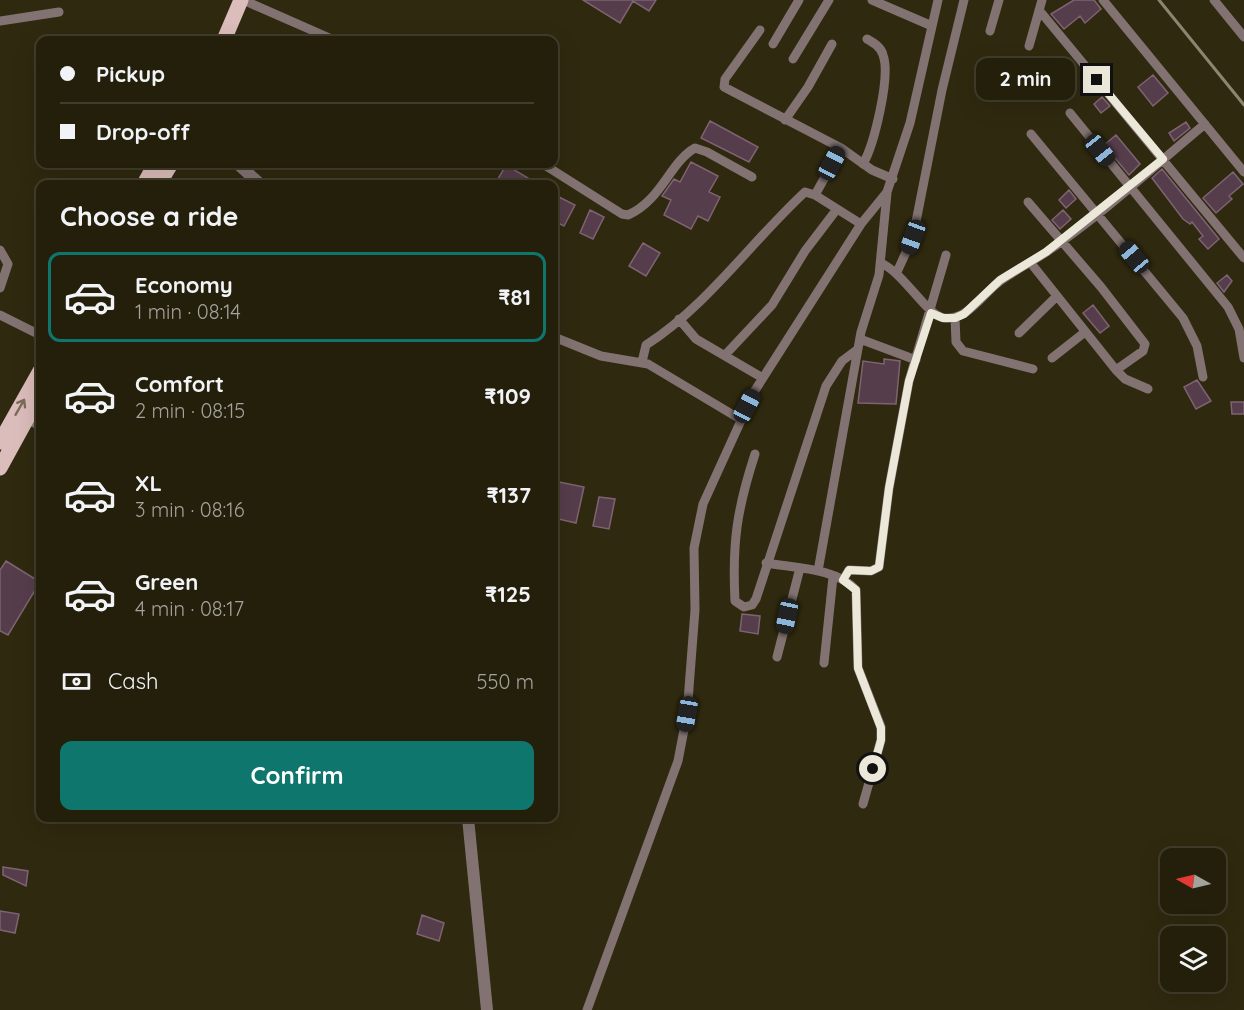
<!DOCTYPE html>
<html lang="en">
<head>
<meta charset="utf-8">
<style>
	body { margin:0; font-family:Quicksand,sans-serif; background:#2b2714; color:#f1f3f6; height:100vh; display:flex; flex-direction:column; font-size:22px; white-space:nowrap }
	* { box-sizing:border-box; margin:0 }
	p { font-size:20px; color:#a3a29d }
	.icon { flex:none; width:33px; height:33px; fill:none; stroke:currentColor; stroke-width:2; stroke-linecap:round; stroke-linejoin:round }
	.map { position:relative; flex:1; overflow:hidden }
	.panel { position:absolute; left:36px; top:180px; width:522px; height:642px; display:flex; flex-direction:column; background:#231f0b; border-radius:12px; box-shadow:0 6px 24px #0002,0 0 0 2px #403d2c }
	.panel>* { flex:none }
	.top-card { position:absolute; left:36px; top:36px; width:522px; height:132px; border-radius:12px; box-shadow:0 6px 24px #0002,0 0 0 2px #403d2c; display:grid; align-content:center; height:132px; padding:0 24px; background:#231f0b }
	.needle { width:39px; rotate:278deg }
	.fabs { position:absolute; left:1160px; top:848px; display:grid; gap:12px }
	.fabs a { display:grid; place-items:center; width:66px; height:66px; border-radius:12px; background:#231f0b; box-shadow:0 6px 24px #0002,0 0 0 2px #403d2c; font-size:30px }
	.end { position:absolute; width:27px; height:27px; margin:-14px; border:8px solid #ece8d9; background:#111; box-shadow:0 0 0 3px #111 }
	.from { border-radius:50% }
	.bubble { position:absolute; height:42px; border-radius:12px; background:#231f0b; box-shadow:0 6px 24px #0002,0 0 0 2px #403d2c; font-size:20px; font-weight:700; line-height:42px; text-align:center }
	.car { position:absolute; width:18px; height:36px; margin:-18px -9px; border-radius:8px; box-shadow:0 0 4px 2px #0007; background:linear-gradient(#222 24%,#8ab4d8 0 40%,#222 0 76%,#8ab4d8 0 86%,#222 0) }
	.top-card b { display:flex; align-items:center; gap:21px; height:57px; font-size:22px }
	.top-card b+b { border-top:2px solid #403d2c }
	.top-card i { width:15px; height:15px; background:#f1f3f6 }
	ul { padding:0; list-style:none }
	li { display:flex; align-items:center; gap:18px; height:90px; margin:0 12px 9px; padding:0 12px; border:3px solid transparent; border-radius:12px }
	li div { flex:1 }
	li b { display:block; font-size:22px }
	li em { font-style:normal; font-weight:700 }
	li.selected { border-color:#0f766e }
	li>.icon { width:54px; height:54px; stroke-width:1.5 }
	h2 { padding:0 24px; font-size:27px; line-height:72px }
	.pay { display:flex; align-items:center; gap:15px; height:66px; padding:0 24px; font-size:22px }
	.pay p { margin-inline-start:auto }
	.primary-button { display:flex; gap:12px; margin-top:auto; padding:12px 24px }
	.primary-button a { flex:1; height:69px; border-radius:12px; background:#0f766e; color:#fff; font-size:24px; font-weight:700; line-height:69px; text-align:center }
	.map>svg:first-child { display:block }
</style>
</head>
<body>
<div class="map">
<svg width="1244" height="1010" viewBox="0 0 1244 1010">
	<rect width="100%" height="100%" fill="#2f290f"/>
	<path fill="#563d4b" stroke="#7e6372" stroke-width="1.5" d="M583,0h73l-7,11 -16,-10 -13,22z
		M1074,0h20l7,9 -16,14 -5,-7 -16,13 -13,-15z
		M1153,75l15,18 -15,13 -15,-19z
		M1102,97l8,9 -9,7 -7,-9z
		M710,121l48,26 -9,15 -48,-24z
		M1186,122l4,6 -16,13 -5,-8z
		M1116,135l24,29 -11,11 -25,-30z
		M691,162l27,14 -9,16 11,5 -12,24 -10,-5 -7,13 -27,-14 7,-15 -9,-4 12,-17 6,3z
		M506,165l32,19h-43z
		M1162,169l57,70 -11,10 -9,-10 4,-3 -11,-14 -2,2 -7,-5 -31,-41z
		M1233,172l10,12 -14,12 3,3 -16,14 -13,-15z
		M1069,190l7,9 -10,9 -7,-8z
		M559,197l16,8 -11,21 -10,-5v-13z
		M590,210l14,7 -11,22 -13,-6z
		M1063,210l8,9 -11,10 -8,-9z
		M643,243l17,10 -14,23 -17,-10z
		M1227,275l5,6 -8,11 -7,-9z
		M1093,305l16,21 -9,7 -17,-20z
		M884,359l16,2 -4,43 -38,-1 5,-42 21,3z
		M1197,380l14,21 -15,8 -12,-22z
		M1231,402h13v12h-12z
		M559,482l25,5 -8,36 -22,-5z
		M599,497l16,2 -6,30 -16,-3z
		M6,561l34,21 -32,53 -8,-4v-61z
		M742,614l18,2 -2,18 -18,-3z
		M3,867l25,4 -2,15 -23,-11z
		M0,911l19,3 -4,19 -15,-3z
		M422,915l22,8 -5,18 -22,-7z"/>
	<g fill="none" stroke-linecap="round" stroke-linejoin="round">
		<path stroke="#827372" stroke-width="9" d="M243,0l91,40
			M872,0l60,26
			M1103,0l141,172
			M1214,0l30,37
			M1039,10l205,248
			M0,21l59,-9
			M760,30l-35,49 -1,8 117,61 31,22 21,9
			M990,31l9,-31
			M773,44l26,-44
			M1029,46l13,-46
			M793,59l36,-59
			M1070,113l158,194 11,22 5,29
			M785,120l23,-33 24,-43
			M1031,134l152,184 14,28 6,31
			M543,164l79,50 6,1c33,-14 42,-53 67,-67l12,4 45,25
			M863,164c11,-19 28,-88 20,-109 -2,-8 -9,-12 -16,-16
			M815,195l26,-47
			M1028,202l73,85 44,57 -2,7 -27,19
			M0,250l8,14 -8,24
			M1030,262l86,108 9,9 23,10
			M881,263c24,11 46,53 63,55 25,3 40,-27 59,-39 13,-9 28,-17 42,-26 57,-38 108,-86 160,-129
			M897,272l16,-35 29,-147 22,-90
			M0,315l40,20
			M955,318l1,24 7,9 70,18
			M679,319l17,20 67,39
			M1019,333l38,-37
			M554,337l47,19 47,8 92,55
			M860,339l56,21
			M726,354l46,-49 33,-54 32,-42
			M1052,358l33,-26
			M642,362l4,-17c61,-39 105,-103 159,-153l10,3 46,29
			M27,419l13,7
			M755,454c-18,55 -23,89 -20,147l9,6 8,-2 4,-6 70,-213 16,-25 16,-12
			M766,563c28,5 71,5 90,27l2,78 23,59v13l-18,64
			M818,571l43,-239 18,-57 8,-82
			M843,580l6,-10 22,1 8,-4 10,-79 20,-107 37,-126
			M777,657l23,-89
			M824,663l9,-86
			M587,1010l91,-249 9,-47 8,-104 -1,-62 9,-44 51,-112 107,-168 26,-32 23,-69 28,-123"/>
		<path stroke="#827372" stroke-width="12" d="M238,164l22,20
			M468,818l19,192"/>
		<path stroke="#dbbdbb" stroke-width="15" d="M224,40l17,-40
			M144,184l11,-20
			M159,184l12,-20
			M0,442l40,-71
			M0,468l40,-73"/>
		<path stroke="#8b8671" stroke-width="3" d="M1159,0l85,105"/>
	</g>
	<defs><path id="oneway-shaft" d="M-6 0H5M1.5-3L5.5 0L1.5 3" fill="none" stroke-width="1.6" stroke-linecap="round" stroke-linejoin="round" transform="scale(1.5)"/></defs>
	<use stroke="#7c6c5c" href="#oneway-shaft" transform="translate(20 407) rotate(-60)"/>
	<g fill="none" stroke-linecap="round" stroke-linejoin="round">
		<path stroke="#ece8d9" stroke-width="8" d="M873,769l8,-29v-12l-23,-60 -2,-78 -13,-10 6,-10 22,1 8,-4 10,-79 20,-107 22,-68 12,5h12l9,-4 36,-34 46,-28 117,-93 -66,-79"/>
	</g>
</svg>
<div class="fabs">
<a><svg class="needle" viewBox="-14 -14 28 28"><path d="M0-13l5 13h-10z" fill="#e53935"/><path d="M0 13l5-13h-10z" fill="#a3a29d"/></svg></a>
<a><svg class="icon" aria-label="layers" viewBox="0 0 24 24"><path d="M12 4l9 5-9 5-9-5zM3 14l9 5 9-5"/></svg></a>
</div>
<i class="end from" style="left:873px;top:769px"></i>
<i class="end" style="left:1097px;top:80px"></i>
<div class="bubble" style="left:976px;top:58px;width:99px">2 min</div>
<i class="car" style="left:1100px;top:150px;rotate:141deg"></i>
<i class="car" style="left:832px;top:163px;rotate:28deg"></i>
<i class="car" style="left:913px;top:237px;rotate:200deg"></i>
<i class="car" style="left:1134px;top:257px;rotate:320deg"></i>
<i class="car" style="left:747px;top:406px;rotate:28deg"></i>
<i class="car" style="left:787px;top:616px;rotate:192deg"></i>
<i class="car" style="left:687px;top:714px;rotate:190deg"></i>
<div class="top-card">
<b><i class="from"></i>Pickup</b>
<b><i></i>Drop-off</b>
</div>
<section class="panel">
<h2>Choose a ride</h2>
<ul>
<li class="selected"><svg class="icon" aria-label="car" viewBox="0 0 24 24"><path d="M5 17H2v-5l4-1 3-4h7l3 4 3 1v5h-3M9 17h6M6 11h13"/><circle cx="7" cy="17" r="2"/><circle cx="17" cy="17" r="2"/></svg><div><b>Economy</b><p>1 min · 08:14</p></div><em>₹81</em></li>
<li><svg class="icon" aria-label="car" viewBox="0 0 24 24"><path d="M5 17H2v-5l4-1 3-4h7l3 4 3 1v5h-3M9 17h6M6 11h13"/><circle cx="7" cy="17" r="2"/><circle cx="17" cy="17" r="2"/></svg><div><b>Comfort</b><p>2 min · 08:15</p></div><em>₹109</em></li>
<li><svg class="icon" aria-label="car" viewBox="0 0 24 24"><path d="M5 17H2v-5l4-1 3-4h7l3 4 3 1v5h-3M9 17h6M6 11h13"/><circle cx="7" cy="17" r="2"/><circle cx="17" cy="17" r="2"/></svg><div><b>XL</b><p>3 min · 08:16</p></div><em>₹137</em></li>
<li><svg class="icon" aria-label="car" viewBox="0 0 24 24"><path d="M5 17H2v-5l4-1 3-4h7l3 4 3 1v5h-3M9 17h6M6 11h13"/><circle cx="7" cy="17" r="2"/><circle cx="17" cy="17" r="2"/></svg><div><b>Green</b><p>4 min · 08:17</p></div><em>₹125</em></li>
</ul>
<div class="pay"><svg class="icon" aria-label="cash" viewBox="0 0 24 24"><path d="M3 7h18v10H3z"/><circle cx="12" cy="12" r="2"/></svg>Cash<p>550 m</p></div>
<div class="primary-button"><a>Confirm</a></div>
</section>
</div>
</body>
</html>
